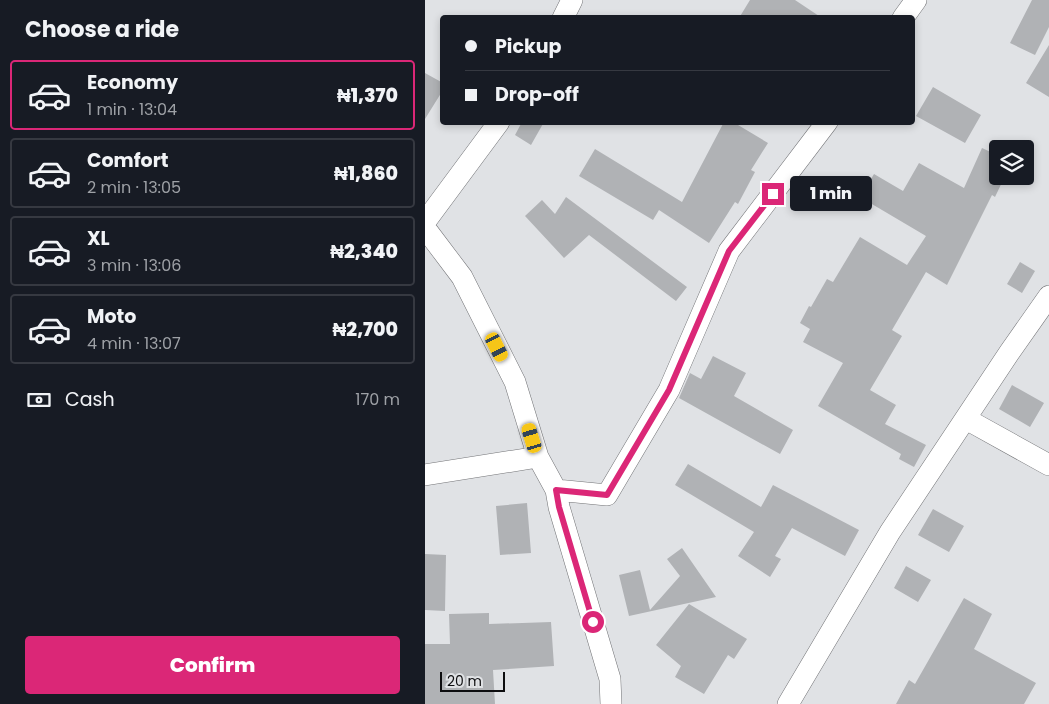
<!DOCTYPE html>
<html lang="en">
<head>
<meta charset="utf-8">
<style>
	body { margin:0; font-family:Poppins,sans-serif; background:#242831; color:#f1f3f6; height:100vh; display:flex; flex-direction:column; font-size:19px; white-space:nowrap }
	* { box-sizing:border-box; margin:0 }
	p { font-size:16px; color:#9ea1a6 }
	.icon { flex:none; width:28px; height:28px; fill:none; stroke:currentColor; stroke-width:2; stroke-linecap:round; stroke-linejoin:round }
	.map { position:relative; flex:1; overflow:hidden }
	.details { display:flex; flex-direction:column; background:#171b24; width:425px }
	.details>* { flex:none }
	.top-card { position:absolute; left:15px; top:15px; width:475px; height:110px; border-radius:5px; box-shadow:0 2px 8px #0003; display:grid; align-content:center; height:110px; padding:0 25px; background:#171b24 }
	.fabs { position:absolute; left:564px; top:140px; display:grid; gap:10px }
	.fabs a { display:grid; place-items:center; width:45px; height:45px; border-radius:5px; background:#171b24; box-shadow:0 2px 8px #0003; font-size:25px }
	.scale { position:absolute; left:15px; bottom:12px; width:65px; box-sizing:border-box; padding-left:5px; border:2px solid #0d0d0f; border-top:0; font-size:14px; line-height:18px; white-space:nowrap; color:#0d0d0f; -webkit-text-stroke:4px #e0e2e5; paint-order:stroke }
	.end { position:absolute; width:22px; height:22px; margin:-11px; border:6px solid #db2777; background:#fff; box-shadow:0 0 0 2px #fff }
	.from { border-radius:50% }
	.bubble { position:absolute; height:35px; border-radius:5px; background:#171b24; box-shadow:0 2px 8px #0003; font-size:16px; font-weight:800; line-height:35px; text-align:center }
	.car { position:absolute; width:15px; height:30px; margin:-15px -8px; border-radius:6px; box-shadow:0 0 4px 1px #0007; background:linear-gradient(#f5c518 24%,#345 0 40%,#f5c518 0 76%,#345 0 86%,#f5c518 0) }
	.top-card b { display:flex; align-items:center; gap:18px; height:48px; font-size:19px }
	.top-card b+b { border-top:1px solid #363941 }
	.top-card i { width:12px; height:12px; background:#f1f3f6 }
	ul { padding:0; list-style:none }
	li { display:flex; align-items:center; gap:15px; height:70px; margin:0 10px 8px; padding:0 15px; border:2px solid #363941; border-radius:5px }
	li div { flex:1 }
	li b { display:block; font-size:19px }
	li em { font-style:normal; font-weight:800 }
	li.active { border-color:#db2777 }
	li>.icon { width:45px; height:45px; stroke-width:1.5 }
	h2 { padding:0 25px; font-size:22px; line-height:60px }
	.pay { display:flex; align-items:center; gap:12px; height:55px; padding:0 25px; font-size:19px }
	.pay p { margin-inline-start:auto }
	.button { display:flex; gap:10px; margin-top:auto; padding:10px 25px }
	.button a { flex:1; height:58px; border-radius:5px; background:#db2777; color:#fff; font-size:20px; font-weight:800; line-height:58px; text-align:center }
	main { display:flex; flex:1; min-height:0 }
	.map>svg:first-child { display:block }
</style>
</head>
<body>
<main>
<section class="details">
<h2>Choose a ride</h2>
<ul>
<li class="active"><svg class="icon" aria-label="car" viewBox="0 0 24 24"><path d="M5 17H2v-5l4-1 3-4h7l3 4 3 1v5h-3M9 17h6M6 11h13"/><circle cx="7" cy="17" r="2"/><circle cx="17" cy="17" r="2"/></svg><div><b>Economy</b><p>1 min · 13:04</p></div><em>₦1,370</em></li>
<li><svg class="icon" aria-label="car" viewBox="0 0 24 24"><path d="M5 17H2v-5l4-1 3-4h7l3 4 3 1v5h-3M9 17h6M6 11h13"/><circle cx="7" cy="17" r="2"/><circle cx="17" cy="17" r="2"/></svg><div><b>Comfort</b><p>2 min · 13:05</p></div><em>₦1,860</em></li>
<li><svg class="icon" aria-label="car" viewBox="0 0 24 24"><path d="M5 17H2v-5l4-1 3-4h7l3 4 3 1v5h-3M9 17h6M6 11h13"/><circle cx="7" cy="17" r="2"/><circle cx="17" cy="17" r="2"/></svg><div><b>XL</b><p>3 min · 13:06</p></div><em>₦2,340</em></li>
<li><svg class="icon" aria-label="car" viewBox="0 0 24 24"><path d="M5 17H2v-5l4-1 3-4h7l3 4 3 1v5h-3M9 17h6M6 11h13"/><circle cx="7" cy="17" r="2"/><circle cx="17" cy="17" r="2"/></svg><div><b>Moto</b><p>4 min · 13:07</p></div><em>₦2,700</em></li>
</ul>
<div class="pay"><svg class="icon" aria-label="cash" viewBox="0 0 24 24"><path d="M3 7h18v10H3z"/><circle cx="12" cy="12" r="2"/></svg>Cash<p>170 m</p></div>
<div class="button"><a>Confirm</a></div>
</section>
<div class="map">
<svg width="624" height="704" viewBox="0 0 624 704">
	<rect width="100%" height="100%" fill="#e0e2e5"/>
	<path fill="#b0b2b5" d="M325,0h45l27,18h-83z
		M607,0h17v27l-14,28 -25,-12z
		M624,45v52l-23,-14z
		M0,73l18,10v7l-18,29z
		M508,87l48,28 -16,28 -49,-27z
		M97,122h22l-13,23 -16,-10z
		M299,122h9l35,21 -17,27 4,2 -17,32 -3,-2 -26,41 -50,-33 -6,10 -74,-44 16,-27 87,53z
		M557,148l15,7v21h8l-10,21 -3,-2 -45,90 -21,-13 -34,58 10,6 -32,54 26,15 -11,19 41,21 -12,22 -15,-8 2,-5 -83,-48 25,-43 -40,-21 7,-13 -10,-6 9,-17 2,1 16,-28 6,3 27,-45 47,28 19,-29 -66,-39 14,-23 29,17 16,-28 45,25z
		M141,197l121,90 -11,14 -87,-66 -25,23 -39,-42 17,-16 13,14z
		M595,262l15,9 -13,22 -15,-9z
		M288,356l33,17 -12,23 59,34 -13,24 -101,-56 11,-25 11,6z
		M587,385l32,18 -14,24 -31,-18z
		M263,464l73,43 12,-22 86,45 -14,26 -53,-28 -17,28 6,3 -11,18 -32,-21 16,-24 -79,-47z
		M102,503l4,50 -31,2 -4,-49z
		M508,509l31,17 -15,26 -31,-17z
		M257,548l34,49 -87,19 -10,-41 21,-5 10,40 30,-34 -13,-17z
		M0,554l21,1 -1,56 -20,-1z
		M481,566l25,14 -13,22 -24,-14z
		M539,598l28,16 -18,35 62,34 -12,21h-128l13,-24 6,4z
		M264,604l58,35 -13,20 -6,-4 -24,39 -29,-17 6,-11 -25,-21z
		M64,613v11l62,-2 3,44 -61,4 2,34h-70v-60h25l-1,-30z"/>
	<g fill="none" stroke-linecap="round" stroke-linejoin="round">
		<g stroke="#727376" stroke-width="22">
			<path id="minor" d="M138,18l9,-18
				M478,18l13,-18
				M0,222l74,-100
				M0,228l37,49 53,105 23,75 18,33 3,17 51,172 1,25
				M541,419l83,46
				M0,475l113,-18
				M131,490l51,5 62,-105 60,-139 98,-129
				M363,704l102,-172 119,-179 40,-57"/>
		</g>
		<use href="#minor" stroke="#fff" stroke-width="21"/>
	</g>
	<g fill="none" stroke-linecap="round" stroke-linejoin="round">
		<path stroke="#db2777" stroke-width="6" d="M168,622l-34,-115 -3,-17 51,5 62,-105 60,-139 44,-57"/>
	</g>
</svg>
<div class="fabs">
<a><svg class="icon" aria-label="layers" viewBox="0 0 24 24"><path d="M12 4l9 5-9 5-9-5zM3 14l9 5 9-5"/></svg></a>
</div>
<div class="scale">20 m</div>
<i class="end from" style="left:168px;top:622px"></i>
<i class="end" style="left:348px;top:194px"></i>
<div class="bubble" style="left:365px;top:176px;width:82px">1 min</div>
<i class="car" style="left:72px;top:347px;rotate:153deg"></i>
<i class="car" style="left:107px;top:438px;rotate:343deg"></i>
<div class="top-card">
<b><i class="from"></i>Pickup</b>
<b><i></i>Drop-off</b>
</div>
</div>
</main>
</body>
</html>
